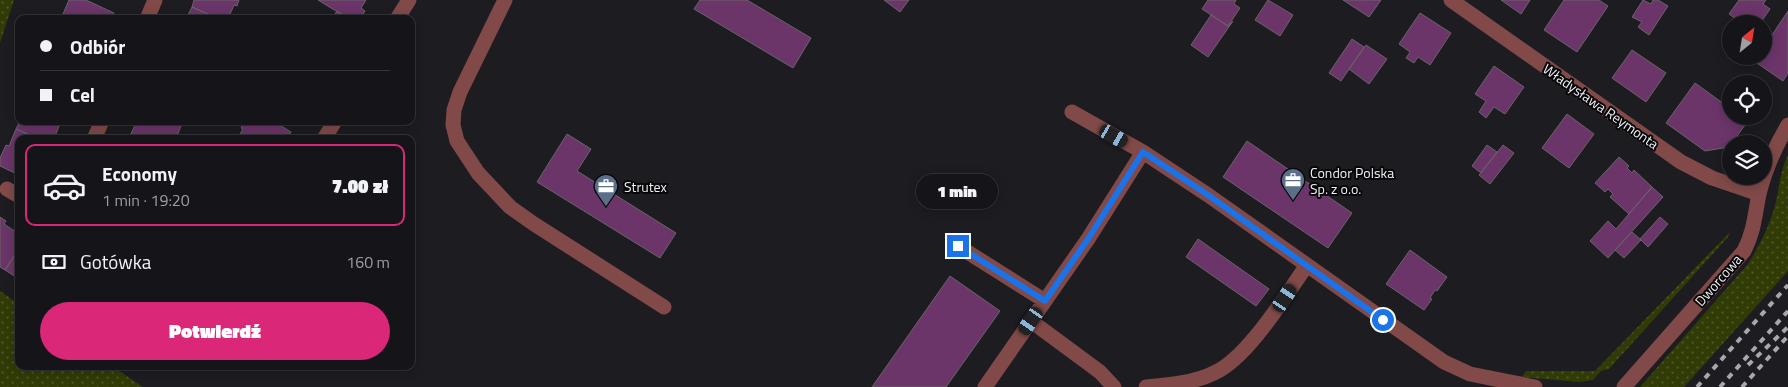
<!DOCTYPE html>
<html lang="pl">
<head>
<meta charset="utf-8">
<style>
	body { margin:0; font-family:"Titillium Web",sans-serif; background:#222226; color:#f1f3f6; height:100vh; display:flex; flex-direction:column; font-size:19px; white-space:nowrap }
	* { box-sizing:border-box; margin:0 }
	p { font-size:16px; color:#9d9fa2 }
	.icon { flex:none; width:28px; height:28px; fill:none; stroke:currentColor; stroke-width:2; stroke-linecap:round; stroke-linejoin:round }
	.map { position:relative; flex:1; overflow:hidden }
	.drawer { position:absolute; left:15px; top:135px; width:400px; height:235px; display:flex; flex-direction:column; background:#151519; border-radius:10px; box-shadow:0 2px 12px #0003,0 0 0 1px #343438 }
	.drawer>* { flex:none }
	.guide { position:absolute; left:15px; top:15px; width:400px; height:110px; border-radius:10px; box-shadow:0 2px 12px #0003,0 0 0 1px #343438; display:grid; align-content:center; height:110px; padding:0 25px; background:#151519 }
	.needle { width:32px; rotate:30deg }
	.tools { position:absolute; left:1722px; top:15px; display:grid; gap:10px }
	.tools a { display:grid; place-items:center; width:50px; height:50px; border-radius:50%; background:#151519; box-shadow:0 2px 12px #0003,0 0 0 1px #343438; font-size:25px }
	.end { position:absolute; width:22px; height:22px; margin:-11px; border:6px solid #1a73e8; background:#fff; box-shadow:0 0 0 2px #fff }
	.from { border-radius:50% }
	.bubble { position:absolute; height:35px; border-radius:18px; background:#151519; box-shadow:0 2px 12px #0003,0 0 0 1px #343438; font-size:16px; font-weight:800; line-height:35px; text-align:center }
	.car { position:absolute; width:15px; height:30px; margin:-15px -8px; border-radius:6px; box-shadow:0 0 4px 1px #0007; background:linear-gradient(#222 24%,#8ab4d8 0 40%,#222 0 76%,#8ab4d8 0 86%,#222 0) }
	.guide b { display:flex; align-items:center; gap:18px; height:48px; font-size:19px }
	.guide b+b { border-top:1px solid #343438 }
	.guide i { width:12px; height:12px; background:#f1f3f6 }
	ul { padding:9px 0 0; list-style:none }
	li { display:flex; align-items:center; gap:15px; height:82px; margin:0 10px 8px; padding:0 15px; border:2px solid transparent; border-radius:10px }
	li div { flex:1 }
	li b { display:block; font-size:19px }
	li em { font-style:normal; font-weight:800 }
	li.current { border-color:#db2777 }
	li>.icon { width:45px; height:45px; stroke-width:1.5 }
	.pay { display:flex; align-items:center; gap:12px; height:55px; padding:0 25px; font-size:19px }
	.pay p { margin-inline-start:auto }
	.primary-button { display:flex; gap:10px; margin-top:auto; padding:10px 25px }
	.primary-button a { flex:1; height:58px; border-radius:30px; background:#db2777; color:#fff; font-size:20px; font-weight:800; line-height:58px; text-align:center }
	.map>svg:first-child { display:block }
</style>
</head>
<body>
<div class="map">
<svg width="1788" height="387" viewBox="0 0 1788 387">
	<defs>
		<pattern id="grass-dots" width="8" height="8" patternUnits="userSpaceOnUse" patternTransform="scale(1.25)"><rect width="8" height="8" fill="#313b06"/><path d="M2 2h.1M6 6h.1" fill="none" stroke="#4f582b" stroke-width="1.8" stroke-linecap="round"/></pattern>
	</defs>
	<rect width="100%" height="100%" fill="#1c1c21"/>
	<path fill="url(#grass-dots)" d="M0,0h14l-14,43z
		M1788,155v116l-104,116h-44l108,-123c13,-21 24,-43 29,-67 3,-15 4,-28 11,-42z
		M1730,232l-2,5 -119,132 -8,2 -8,9 -14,2 -57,-5 4,-6h69z
		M0,291l19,13v62h93l31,21h-143z"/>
	<path fill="#6b356a" stroke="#6a6469" d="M69,0h17l28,13 -3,6h-47l2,-4 -3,-1z
		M194,0h45l-2,6 -3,-1 -6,14h-9l-27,-12z
		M318,0h48l-5,8 4,3 -5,8h-11z
		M700,0h47l64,38 -18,30 -99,-59z
		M884,0h25l-9,12z
		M1208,0h28l-2,4 6,4 -12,18 -26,-17z
		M1268,0l25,15 -13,21 -25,-16z
		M1343,0h38l-12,17z
		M1501,0h29l-9,14z
		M1564,0h35l9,6 -31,46 -33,-22z
		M1643,0l8,4 2,-4h5l10,6 -19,29 -11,-8 4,-5 -10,-5z
		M1739,0h27l-3,4 7,5 -9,13 -7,-6 -6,8h-5l-14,-10z
		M192,7l27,12h-33z
		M337,11l12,8h-17z
		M1788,11v62l-5,8 -29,-20 4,-5h6v-9z
		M1420,13l31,20 -21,32 -12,-8 -4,6 -8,-5 4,-6 -11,-8z
		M1211,15l17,11 5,-5 -25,36 -17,-12z
		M1352,39l12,8 -23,34 -12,-8z
		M1366,45l21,14 -18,25 -20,-15z
		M1632,50l34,23 -20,29 -34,-24z
		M1494,66l30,21 -19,27 -11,-7 -8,11 -7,-6 7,-11 -11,-7z
		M1695,83l36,26v7h11l6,5 -19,26 -24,4 -39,-28z
		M1567,114l27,20 -25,34 -27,-20z
		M20,121h41l-7,18h-15l-23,-10z
		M141,121h42l-6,15 2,1 -1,2 -49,-1 6,-13 4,1z
		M245,121h28l18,11 -4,7h-50l6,-10 -2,-1z
		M16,129l23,10h-20v36l-19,-9v-8l6,-13 3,1z
		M567,134l24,15 -14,22 99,62 -16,25 -123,-76z
		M1247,141l105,72 -24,35 -105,-71z
		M1487,145l10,7 -16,21 -9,-7z
		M1503,145l11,8 -24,31 -11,-9z
		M1619,157l10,9 -2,2 5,5 2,-3 18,17 -23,27 -19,-17 3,-3 -5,-5 -3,3 -10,-9z
		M1652,187l11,10 -55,61 -18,-17 18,-20 8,8z
		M0,217l6,4 -2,3 15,10v15l-14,21 -5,-3z
		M1660,217l8,7 -20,23 -8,-8z
		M1632,232l9,8 -17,18 -9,-8z
		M1198,239l71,50 -13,17 -70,-49z
		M19,249v30l-14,-9z
		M1410,250l37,27 -10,14 -2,-1 -5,8 2,1 -8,11 -38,-26z
		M950,276l50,35 -54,76h-74z"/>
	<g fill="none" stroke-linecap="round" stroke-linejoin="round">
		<path stroke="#814a48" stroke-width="15" d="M505,0l-45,92 -6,18 -1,15 4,16 21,32 32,34 24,17 130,83
			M1451,0l230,162 31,16 47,16
			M147,19l8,-19
			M397,19l12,-19
			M1072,112l71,40 65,43 236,167 26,12 65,13
			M94,139l8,-18
			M324,139l11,-18
			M7,189l12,7
			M958,246l87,55
			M1031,321l69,51 14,15
			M985,387l103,-148 55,-87
			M1146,387c22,-2 48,-4 68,-14 33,-14 72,-78 93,-108
			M1624,387l120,-136c10,-19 11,-37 15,-57 6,-24 16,-47 29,-69"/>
		<path stroke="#a7a7ac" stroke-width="4" stroke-dasharray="6 6" stroke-linecap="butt" d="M1748,365l40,-38
			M1697,387l91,-102
			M1720,387l68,-76
			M1742,387l46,-51"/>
	</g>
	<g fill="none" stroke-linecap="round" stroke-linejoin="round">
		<path stroke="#1a73e8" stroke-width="6" d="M958,246l87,55 43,-62 55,-87 65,43 175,125"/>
	</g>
	<defs>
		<g id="office-pin" transform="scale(1.25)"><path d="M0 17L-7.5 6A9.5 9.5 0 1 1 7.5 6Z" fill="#5c6f8a" stroke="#070709"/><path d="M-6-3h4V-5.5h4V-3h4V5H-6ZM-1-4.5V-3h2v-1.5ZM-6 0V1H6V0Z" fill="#fff"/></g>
	</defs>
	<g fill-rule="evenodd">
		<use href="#office-pin" x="1293" y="180"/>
		<use href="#office-pin" x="606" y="186"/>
	</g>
	<g text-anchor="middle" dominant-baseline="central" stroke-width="4" stroke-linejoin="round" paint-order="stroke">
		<g font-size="14" fill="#f0f0f4" stroke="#070709">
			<text transform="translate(1601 106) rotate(35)">Władysława Reymonta</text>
			<text transform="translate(1718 280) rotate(-49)">Dworcowa</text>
		</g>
		<g font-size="14" fill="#f0f0f4" stroke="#070709" text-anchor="start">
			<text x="1310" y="172">Condor Polska<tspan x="1310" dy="16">Sp. z o.o.</tspan></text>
			<text x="624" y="186">Strutex</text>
		</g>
	</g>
</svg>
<div class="tools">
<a><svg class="needle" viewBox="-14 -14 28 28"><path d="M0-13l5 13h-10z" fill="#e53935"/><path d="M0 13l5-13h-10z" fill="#9d9fa2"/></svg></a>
<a><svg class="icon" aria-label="locate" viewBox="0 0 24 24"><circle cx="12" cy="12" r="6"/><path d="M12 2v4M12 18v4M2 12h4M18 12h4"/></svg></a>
<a><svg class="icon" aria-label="layers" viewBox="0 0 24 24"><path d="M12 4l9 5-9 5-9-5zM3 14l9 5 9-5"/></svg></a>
</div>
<i class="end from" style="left:1383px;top:320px"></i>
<i class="end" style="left:958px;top:246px"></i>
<div class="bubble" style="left:916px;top:174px;width:82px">1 min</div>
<i class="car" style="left:1114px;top:136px;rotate:120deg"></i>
<i class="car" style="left:1285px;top:298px;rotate:34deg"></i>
<i class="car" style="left:1031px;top:321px;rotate:215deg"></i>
<div class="guide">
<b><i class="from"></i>Odbiór</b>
<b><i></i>Cel</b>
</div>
<section class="drawer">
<ul>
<li class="current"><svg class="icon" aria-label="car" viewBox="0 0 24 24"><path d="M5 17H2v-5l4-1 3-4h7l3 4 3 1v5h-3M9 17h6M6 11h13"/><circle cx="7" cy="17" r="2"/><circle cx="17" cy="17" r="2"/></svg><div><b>Economy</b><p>1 min · 19:20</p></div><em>7.00 zł</em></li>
</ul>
<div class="pay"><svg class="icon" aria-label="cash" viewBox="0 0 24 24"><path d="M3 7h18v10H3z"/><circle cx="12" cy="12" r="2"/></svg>Gotówka<p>160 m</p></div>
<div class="primary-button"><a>Potwierdź</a></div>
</section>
</div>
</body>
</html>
